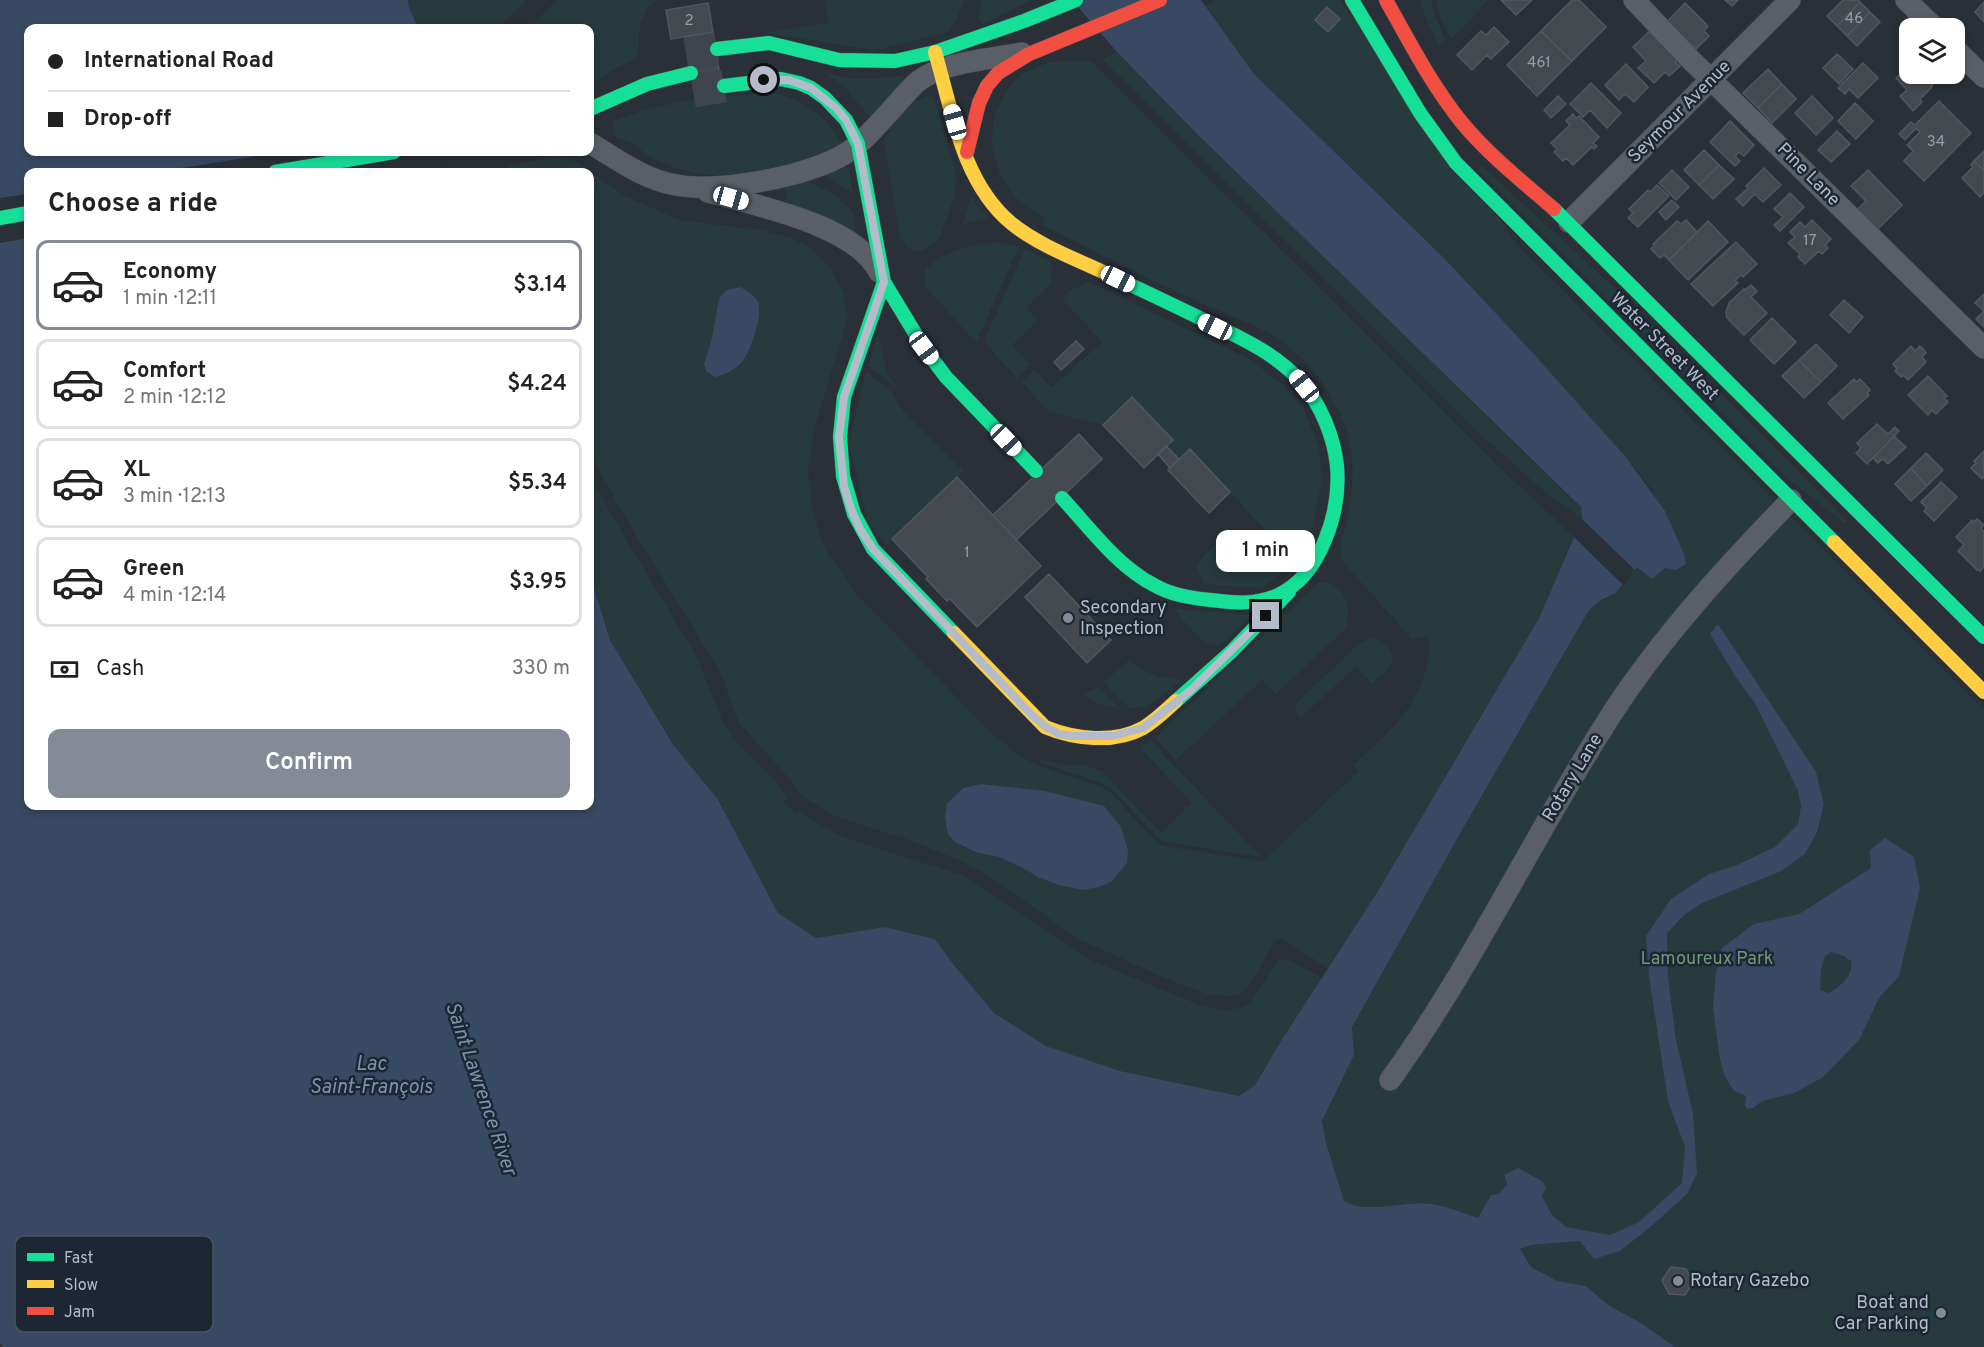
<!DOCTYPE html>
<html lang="en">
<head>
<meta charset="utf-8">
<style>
	body { margin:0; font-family:Overpass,sans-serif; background:#f6f6f6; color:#222; height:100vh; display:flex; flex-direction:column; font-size:22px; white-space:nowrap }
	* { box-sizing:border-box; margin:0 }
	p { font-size:20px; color:#767676 }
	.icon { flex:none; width:33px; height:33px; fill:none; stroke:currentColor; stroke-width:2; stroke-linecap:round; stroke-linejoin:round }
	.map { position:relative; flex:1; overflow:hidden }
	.panel { position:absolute; left:24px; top:168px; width:570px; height:642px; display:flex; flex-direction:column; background:#fff; border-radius:12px; box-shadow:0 3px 9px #0003 }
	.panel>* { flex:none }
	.banner { position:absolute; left:24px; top:24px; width:570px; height:132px; border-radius:12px; box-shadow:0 3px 9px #0003; display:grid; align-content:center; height:132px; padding:0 24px; background:#fff }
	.fabs { position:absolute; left:1899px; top:18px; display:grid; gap:12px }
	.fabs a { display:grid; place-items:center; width:66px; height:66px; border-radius:12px; background:#fff; box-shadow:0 3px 9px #0003; font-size:30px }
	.end { position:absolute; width:27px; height:27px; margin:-14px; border:8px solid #b4bcc9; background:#111; box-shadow:0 0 0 3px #111 }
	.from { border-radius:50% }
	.bubble { position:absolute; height:42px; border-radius:12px; background:#fff; box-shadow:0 3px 9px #0003; font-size:20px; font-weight:600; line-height:42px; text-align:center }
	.car { position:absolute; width:18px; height:36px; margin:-18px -9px; border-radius:8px; box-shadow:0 0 4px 2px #0007; background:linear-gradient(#fff 24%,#345 0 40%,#fff 0 76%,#345 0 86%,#fff 0) }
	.banner b { display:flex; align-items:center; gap:21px; height:57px; font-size:22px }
	.banner b+b { border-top:2px solid #e0e0e0 }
	.banner i { width:15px; height:15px; background:#222 }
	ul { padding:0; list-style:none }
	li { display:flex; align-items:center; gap:18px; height:90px; margin:0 12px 9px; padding:0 12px; border:3px solid #e0e0e0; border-radius:12px }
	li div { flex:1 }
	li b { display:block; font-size:22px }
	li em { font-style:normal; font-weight:600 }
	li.current { border-color:#848b96 }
	li>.icon { width:54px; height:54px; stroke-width:1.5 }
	h2 { padding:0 24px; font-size:27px; line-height:72px }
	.pay { display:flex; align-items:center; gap:15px; height:66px; padding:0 24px; font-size:22px }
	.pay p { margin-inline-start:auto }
	.cta { display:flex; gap:12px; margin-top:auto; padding:12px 24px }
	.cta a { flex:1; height:69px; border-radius:12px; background:#848b96; color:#fff; font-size:24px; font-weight:600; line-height:69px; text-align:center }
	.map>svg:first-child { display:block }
</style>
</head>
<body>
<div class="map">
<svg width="1984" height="1347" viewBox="0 0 1984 1347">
	<rect width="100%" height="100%" fill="#2a3038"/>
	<path fill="#273a3e" d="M408,0h115l2,3 -28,25h-79l-9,-21z
		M557,0h99l-8,7 -8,15 -2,36 -27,13 -21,15v-58h-61z
		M825,0h139l-7,18 -9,14 -72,18 -114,-17 66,-11z
		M982,0h50l-49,24 -5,-6z
		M1216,0h124l177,244 467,466v637h-309l-34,-24 -33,-18 -22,-19 -29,-5 -26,-14 -11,-18 10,-4 50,-4 -28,-26 -10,-20 -38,-19 3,8 -8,10 -8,1 -13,23c-14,-4 -30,-11 -45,-14 -29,-4 -65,11 -89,-3l-18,-58 -4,-22 32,-66 -2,-28 110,-197 127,-220 12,-10 9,-3 14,-11 10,-17 4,-1 15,-77 -28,-35 -93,-104 -88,-94 -190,-184 -48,-68z
		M1420,0h11l5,18 10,24 -7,4 -14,-30z
		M1436,0h53l-38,39 -11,-22z
		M1117,52l79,81 385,375 1,11 -43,-32 -60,-54 -377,-374z
		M1091,61l424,421 59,55 -35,81 -161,273 -50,77 -46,-29 -6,1 -27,45 -7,8 -13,3 -22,-2 -45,-17 -83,-38 -94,-65 -26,-14 -55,-22 -67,-21 -33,-19 -22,-28 -43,-47 -19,-51 -98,-160 -24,-44 -8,-22v-274h-82l-1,-6 51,-10 14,3 55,38 52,23 82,10 31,8 20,11 19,20 12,23 5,25 -34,112 -6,41 4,36 7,27 7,18 30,42 133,138 29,23 20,12 64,21 9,6 48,52 103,17 97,-91 -6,-6c33,-31 61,-51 73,-97 3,-11 5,-21 1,-32l-15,3 -70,-78c-6,-14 4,-30 6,-44 5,-26 7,-56 0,-82 -9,-32 -31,-64 -57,-86 -25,-22 -71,-37 -102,-51 -49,-23 -98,-49 -147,-73l3,-6 -30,-22 -15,-22 -8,-28 1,-23 3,-12 11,-22 15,-16 27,-12z
		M824,72c29,10 50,7 80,3l-3,8 -29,33h-4l-21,-27z
		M773,93c34,9 51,20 69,52 -45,19 -119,41 -166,23 -8,-3 -18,-6 -25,-11 -14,-9 -19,-16 -35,-20l-3,-15c47,-22 108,-26 160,-29z
		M929,96l5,2 21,72 1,15 -2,12 -12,35 -6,9 -13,9 -6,1 -10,-3 -7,-11 -16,-97c8,-17 26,-40 45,-44z
		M1482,166l138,127 228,228 -3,3 -57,-45 -309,-309z
		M849,167l4,26 -29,-19z
		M806,181c19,7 60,28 47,53l-66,-29 -2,-18z
		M971,198l18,22 -14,1 -13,4z
		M998,242l21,4 -43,97 -50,-56 -1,-16c17,-21 47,-26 73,-29z
		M1025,249l26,13c5,25 -9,30 -25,45l12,14 -26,24 18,20 -13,13 -33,-36z
		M1089,282l158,76 37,27 21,27 14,36 3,33 -10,48 -12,22 -31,-17 -79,-85 -11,10 -13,-13 -34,-48 -29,27 -54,-13 -27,-30 12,-12 18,18 50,-46 -40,-43 9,-9z
		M878,333l9,40 9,15 -28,-22z
		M866,372l25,20 13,20 59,59 -77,74 -19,-26 -18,-77z
		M590,478l107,180 26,64 8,14 43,44 13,17 -3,5 11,11 4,-3 23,16 24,12 121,39 119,81 116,48 25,5 18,-5 7,-6 11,-15 16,-26 12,2 31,17 -67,107 -15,11 -120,-25 -74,-25 -52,-33 -41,-49 -18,-25 -50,-12 -70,11 -37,-25 -61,-115 -43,-52 -64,-106 -20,-65z
		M1221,538c26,1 43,16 63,32l-22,18 -57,-4 -7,-12 -1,-8z
		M1324,582c22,2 29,30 21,47l-69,65 -14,-14 -86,80 -21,-22 163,-155z
		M1174,609l80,6 -34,30c-20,2 -33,-22 -46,-36z
		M1373,637c12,4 24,16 17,30 -4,6 -13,11 -18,16l-16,-16 -56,51 -5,-8 1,-6 62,-60z
		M1130,659c15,15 31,20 53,21l-38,27 -16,1 -25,-26z
		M1098,687l22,22 -25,-6 -12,-8z
		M1150,740l111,117 -100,-16 -47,-50 -11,-7 -64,-22 4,-2 20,5 25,1 15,6 58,60 31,-29 -51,-54z"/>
	<path fill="#384963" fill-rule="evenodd" d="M0,0h408l1,7 9,21h-390v124h408l4,20h-412v634h562v-231l20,65 64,106 43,52 61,115 38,25 69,-11 50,12 18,25 41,49 52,33 74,25 119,25 16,-11 28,-47 95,-147 161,-273 43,-99 -1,-12 -385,-374 -79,-81 -45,-52h129l53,74 190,184 88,94 93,104 40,55 19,43 2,10 -10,6 -11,-2 -13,11 -14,-11 -3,1 -19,24 -15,7 -12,10 -127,220 -110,197 2,28 -32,66 4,22 18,58c24,14 60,-1 89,3 15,3 31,9 45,14l13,-23 8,-1 8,-10 -3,-9 14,-7 25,14 3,6 -4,8 10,19 14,12 44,8 29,-13 43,-39 3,-36 -17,-46 -19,-125 -3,-40 25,-37 38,-25 28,-9 38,-18 23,-23 3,-18 -3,-15 -43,-88 -20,-27 -25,-42 8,-10 98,148 8,33 -7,27 -12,22 -24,17 -79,32 -18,12 -17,18 1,45 8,62 17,74 4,59 -10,21 -38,34 -29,23 -26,8 -14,-18 -49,4 -11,4 11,18 26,14 29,5 22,19 33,18 34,24h-1672l-3,-4z
		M740,287c7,4 15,8 18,15 5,14 -7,47 -15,59 -7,8 -18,14 -28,16l-9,-6 -2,-7 8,-26 6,-34 2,-7 7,-7z
		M981,784l64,7 59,15 17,21 7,23 -1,13 -16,19 -12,5 -16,3 -24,-5 -21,-8 -15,-9 -24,-11 -23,-5 -21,-10 -7,-8 -3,-16 2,-14 16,-16z
		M1885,838l29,19 6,31 -21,88 -20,22 -20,42 -37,38 -28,15 -32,8 -9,7 -6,1 -2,-4 1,-9 -12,-5 -9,-14 -5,-17 -7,-53 3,-34 6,-25 32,-24 45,-10 72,-46 -1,-18zM1831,952l13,4 7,5c3,13 -11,27 -23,32l-8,-3 1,-21 4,-13z"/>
	<path fill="#2a3038" d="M283,152h156l3,17 -22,3h-264z
		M28,194v44l-28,5v-45z
		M1582,519l52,50 -10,17 -50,-49z"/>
	<path fill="#444950" stroke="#52575f" stroke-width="1.5" d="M1501,0h31l-16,15z
		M1572,0h7l27,27 -34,34 -31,-30z
		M1725,0h13l-6,6z
		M1843,0h15l2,2 -23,24 -10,-10z
		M1860,2l10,10 -23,24 -10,-10z
		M1984,2v20l-9,-10z
		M708,3l5,29 -42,7 -5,-29z
		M1685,3l23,23 -4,5 5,5 -13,13 -29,-27z
		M1327,7l13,12 -12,13 -13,-12z
		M1870,12l10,10 -23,24 -10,-10z
		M1494,27l15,15 -18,17 -4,-4 -15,15 -15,-15 24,-24 5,4z
		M1541,31l31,30 -35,35 -30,-31z
		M1650,31l27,29 -2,2 5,4 -11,10 -4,-4 -11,11 -16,-15 8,-7 -13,-14z
		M713,32l10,64 -27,5 -11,-64z
		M1837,54l16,15 -14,15 -16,-16z
		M1863,63l15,15 -20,20 -9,-9 -4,5 -7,-6z
		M1626,64l22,23 -14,15 -9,-8 -6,6 -14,-15z
		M1910,66v8h24l1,5 -4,9 -11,11 2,3 -9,9 -13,-15 7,-6 -11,-12z
		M1768,69l14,15 -24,24 -15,-15z
		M1591,83l30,30 -14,15 -17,-18 -7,7 -13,-13z
		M1782,84l14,15 -24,24 -14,-15z
		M1558,96l8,8 -15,14 -7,-8z
		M1812,96l21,22 -17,17 -21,-22z
		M1939,101l32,32 -47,48 -20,-20 9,-10 -6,-6 13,-13 -4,-4 -11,12 -6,-6 12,-12 4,3z
		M1855,103l18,18 -17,18 -18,-18z
		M1573,114l3,4 3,-2 20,21 -6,6 4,3 -3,3 -2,-2 -19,18 -7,-7 -3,3 -9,-9 3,-3 -6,-6 19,-18 -4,-4z
		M1730,121l24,24 -10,11 -5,-4 -4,4 5,5 -5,5 -25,-24z
		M1837,131l13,13 -19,18 -13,-12z
		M1704,150l15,15 -20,20 -15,-15z
		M1984,151v19l-10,-9z
		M1974,161l10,9v23l-4,4 -18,-19 11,-11 -2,-2z
		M1719,165l15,14 -21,20 -14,-14z
		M1764,168l17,17 -18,17 -8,-8 -12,12 -7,-7 12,-11 -2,-2z
		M1672,170l17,17 -13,13 -17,-17z
		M1868,170l34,35 -25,25 -20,-20 9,-9 -15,-15z
		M1657,185l12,11 -31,31 -10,-9 5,-5 -4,-4 19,-19 2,2z
		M1790,193l14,14 -24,24 -6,-6 9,-8 -9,-8z
		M1672,200l7,7 -13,13 -7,-8z
		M1686,220l11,12 -28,28 -5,-5 -4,3 -9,-9 4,-4 -2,-1 24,-23 4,3z
		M1812,220l19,19 -6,6 3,3 -6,6 -3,-3 -14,13 -7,-7 2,-3 -12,-11 7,-6 -5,-5 10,-10 5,5z
		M1708,221l20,21 -40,38 -19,-20z
		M1736,242l21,22 -14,13 -2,-2 -6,5 3,3 -25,23 -22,-22z
		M1751,285l6,6 -6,6 16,16 -23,22 -17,-17 -1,-6 3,-9 15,-14 1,1z
		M1984,294v33l-8,-8 8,-8 -9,-8z
		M1844,300l19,17 -14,16 -19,-18z
		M1772,318l24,24 -22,22 -24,-24z
		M1076,341l8,8 -23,21 -7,-8z
		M1816,344l21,22 -16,16 -22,-22z
		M1911,346l4,5 5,-5 4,4 2,3 -4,4 4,5 -18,18 -5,-5 -2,2 -6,-6 2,-2 -4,-5z
		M1799,360l22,22 -17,16 -22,-22z
		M1928,376l19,20 -3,2 4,4 -12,12 -4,-4 -4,5 -20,-20z
		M1854,379l2,3 4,-3 10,11 -3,3 2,2 -26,24 -15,-16z
		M1132,397l41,43 -29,28 -41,-43z
		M1877,424l11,10 7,-7 4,4 -32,33 -11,-11 5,-5 -4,-5z
		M1079,434l23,25 -86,81 -23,-25z
		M1894,436l12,11 -18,17 -5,-5 -5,4 -5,-5z
		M1166,446l13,13 -9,9 -12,-14z
		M1190,449l40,43 -21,21 -41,-43z
		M1984,451v26l-2,2 -11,-11 5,-5 -2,-2z
		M1926,453l17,17 -16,16 -16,-18z
		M1911,468l16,18 -16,15 -16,-17z
		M957,477l84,89 -64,61 -27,-28 -3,2 -21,-22 2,-2 -36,-38z
		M1941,482l16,15 -23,24 -10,-10 3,-3 -6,-6z
		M1977,519l7,6 -3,3 3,4v35l-4,4 -2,-2 -1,1 -19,-19 6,-6 -8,-8 16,-17 2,2z
		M1049,574l62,66 -24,23 -62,-66z
		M1671,1267l15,2 7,13 -8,13 -16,-1 -7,-14z"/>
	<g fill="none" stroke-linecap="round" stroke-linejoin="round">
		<path stroke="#3f454e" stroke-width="33" stroke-dasharray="33 16" stroke-linecap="butt" d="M686,54l31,-5
			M693,91l31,-5"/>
		<g stroke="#484c53" stroke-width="22">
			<path id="street" d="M1634,0l56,59 294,289
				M1906,0l29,28
				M1954,48l30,29
				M590,143c25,15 52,35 81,41 45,10 138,-7 177,-32 22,-15 48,-49 67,-68 24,-22 76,-25 107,-31
				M708,192c49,14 146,32 171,80
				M1569,222l221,-222
				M1390,1080c84,-116 145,-248 223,-368 51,-78 114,-146 178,-212"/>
		</g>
		<g stroke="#484c55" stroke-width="15">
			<path id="fast" d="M1352,0l68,113 36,50 378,379
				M717,49l52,-6 70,17 56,1 40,-9 89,-31 52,-21
				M724,86l57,-7 18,4 12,5 14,10 21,22 12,24 26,138 40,66 22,29 90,94
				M590,109l57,-25 44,-11
				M275,172l119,-20
				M1554,209l430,428
				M0,218l28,-5
				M884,282l-40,115 -4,40 3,39 11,38 19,35 81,84
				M1062,498c28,30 55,68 92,87 17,10 37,13 57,15 22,3 45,5 67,-5 43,-20 63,-84 59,-129 -3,-29 -16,-61 -35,-83 -26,-30 -63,-46 -98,-63 -29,-14 -58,-28 -86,-41
				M1176,701l55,-49 58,-60"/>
		</g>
		<g stroke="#484c55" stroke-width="15">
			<path id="slow" d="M935,52c17,58 27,130 76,171 29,24 73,39 107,56
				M1834,542l150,150
				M954,633l91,94c29,12 69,17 98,1 12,-7 23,-18 33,-27"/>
		</g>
		<g stroke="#484c55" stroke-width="15">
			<path id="jam" d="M1386,0c24,43 46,86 77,124 27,32 60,58 91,85
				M967,152l12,-49 8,-17 11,-13 31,-19 131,-54"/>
		</g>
		<use href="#street" stroke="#5a5e66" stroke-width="21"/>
		<use href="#fast" stroke="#16e098" stroke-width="14"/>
		<use href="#slow" stroke="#ffcf43" stroke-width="14"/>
		<use href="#jam" stroke="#f24e42" stroke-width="14"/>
	</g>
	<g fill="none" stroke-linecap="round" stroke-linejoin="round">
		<path stroke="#b4bcc9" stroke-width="8" d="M764,80h25l22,8 25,20 10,12 12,24 26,138 -40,115 -5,40 5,49 7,23 9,20 13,20 160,167 13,11 13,7 14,2h40l30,-8 47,-37 76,-75"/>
	</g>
	<g fill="#848b96" stroke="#1d2633" stroke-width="2">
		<circle cx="1068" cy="618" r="6"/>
		<circle cx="1678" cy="1281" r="6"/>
		<circle cx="1941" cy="1313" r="6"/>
	</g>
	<g text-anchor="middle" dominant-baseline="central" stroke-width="5" stroke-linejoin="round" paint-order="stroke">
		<g font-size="15" fill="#989fab">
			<text x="1854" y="19">46</text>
			<text x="689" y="21">2</text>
			<text x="1539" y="63">461</text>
			<text x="1936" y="142">34</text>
			<text x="1810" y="241">17</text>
			<text x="967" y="553">1</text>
		</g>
		<g font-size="18" fill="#b4bcc9" stroke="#1d2633">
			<text transform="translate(1680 112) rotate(-45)">Seymour Avenue</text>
			<text transform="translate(1808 175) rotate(45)">Pine Lane</text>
			<text transform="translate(1664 347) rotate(45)">Water Street West</text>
			<text transform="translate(1573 778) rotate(-59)">Rotary Lane</text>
		</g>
		<g font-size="18" fill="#b4bcc9" stroke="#1d2633" text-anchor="start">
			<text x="1080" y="608">Secondary<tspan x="1080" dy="21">Inspection</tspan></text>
			<text x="1690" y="1281">Rotary Gazebo</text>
			<text x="1929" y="1303" text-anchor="end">Boat and<tspan x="1929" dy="21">Car Parking</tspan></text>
		</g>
		<g font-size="18" fill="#6b9a76" stroke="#1d2633">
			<text x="1707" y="959">Lamoureux Park</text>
		</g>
		<g font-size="20" font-style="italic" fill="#7c92b1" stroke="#1d2633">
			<text x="371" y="1065">Lac<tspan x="371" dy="23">Saint-François</tspan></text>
			<text transform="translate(480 1089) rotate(71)">Saint Lawrence River</text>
		</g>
	</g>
	<rect x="15" y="1236" width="198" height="96" rx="9" fill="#1d2633" stroke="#4a5360" stroke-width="1.5"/>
	<rect x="27" y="1253" width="27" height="8" fill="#16e098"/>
	<rect x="27" y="1280" width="27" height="8" fill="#ffcf43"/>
	<rect x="27" y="1307" width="27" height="8" fill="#f24e42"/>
	<g font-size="16" fill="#b4bcc9">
		<text x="64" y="1263">Fast</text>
		<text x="64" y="1290">Slow</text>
		<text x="64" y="1317">Jam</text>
	</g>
</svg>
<div class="fabs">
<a><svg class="icon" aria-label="layers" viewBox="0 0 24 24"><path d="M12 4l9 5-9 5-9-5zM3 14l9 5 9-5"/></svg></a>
</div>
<i class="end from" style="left:764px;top:80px"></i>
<i class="end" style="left:1266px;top:616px"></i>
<div class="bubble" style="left:1216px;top:530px;width:99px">1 min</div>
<i class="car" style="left:955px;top:122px;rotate:344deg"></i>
<i class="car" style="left:731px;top:198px;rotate:106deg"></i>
<i class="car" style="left:1118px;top:279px;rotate:116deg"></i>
<i class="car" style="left:1215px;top:327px;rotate:296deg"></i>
<i class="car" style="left:924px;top:348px;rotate:143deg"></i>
<i class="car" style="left:1304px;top:386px;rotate:321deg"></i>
<i class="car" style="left:1006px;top:440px;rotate:136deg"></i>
<div class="banner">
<b><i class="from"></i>International Road</b>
<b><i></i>Drop-off</b>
</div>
<section class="panel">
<h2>Choose a ride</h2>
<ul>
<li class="current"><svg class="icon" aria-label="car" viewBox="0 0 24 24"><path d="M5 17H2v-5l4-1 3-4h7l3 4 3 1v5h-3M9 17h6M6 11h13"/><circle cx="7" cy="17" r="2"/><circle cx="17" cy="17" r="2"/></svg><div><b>Economy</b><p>1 min · 12:11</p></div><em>$3.14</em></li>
<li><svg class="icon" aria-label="car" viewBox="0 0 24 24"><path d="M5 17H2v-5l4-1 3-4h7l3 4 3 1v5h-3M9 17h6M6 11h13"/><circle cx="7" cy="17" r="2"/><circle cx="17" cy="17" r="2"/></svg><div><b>Comfort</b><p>2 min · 12:12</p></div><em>$4.24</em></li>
<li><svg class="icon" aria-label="car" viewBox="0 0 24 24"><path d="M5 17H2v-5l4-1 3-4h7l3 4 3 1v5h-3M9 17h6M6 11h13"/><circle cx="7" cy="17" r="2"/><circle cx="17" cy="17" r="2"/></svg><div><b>XL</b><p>3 min · 12:13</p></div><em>$5.34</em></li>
<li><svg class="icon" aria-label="car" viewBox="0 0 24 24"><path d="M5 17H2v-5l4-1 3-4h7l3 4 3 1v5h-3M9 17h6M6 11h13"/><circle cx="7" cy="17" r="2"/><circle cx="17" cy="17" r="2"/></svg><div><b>Green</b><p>4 min · 12:14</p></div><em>$3.95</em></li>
</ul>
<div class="pay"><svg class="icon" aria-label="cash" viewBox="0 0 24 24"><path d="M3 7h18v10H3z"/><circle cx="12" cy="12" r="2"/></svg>Cash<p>330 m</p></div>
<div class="cta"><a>Confirm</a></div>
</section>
</div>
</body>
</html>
